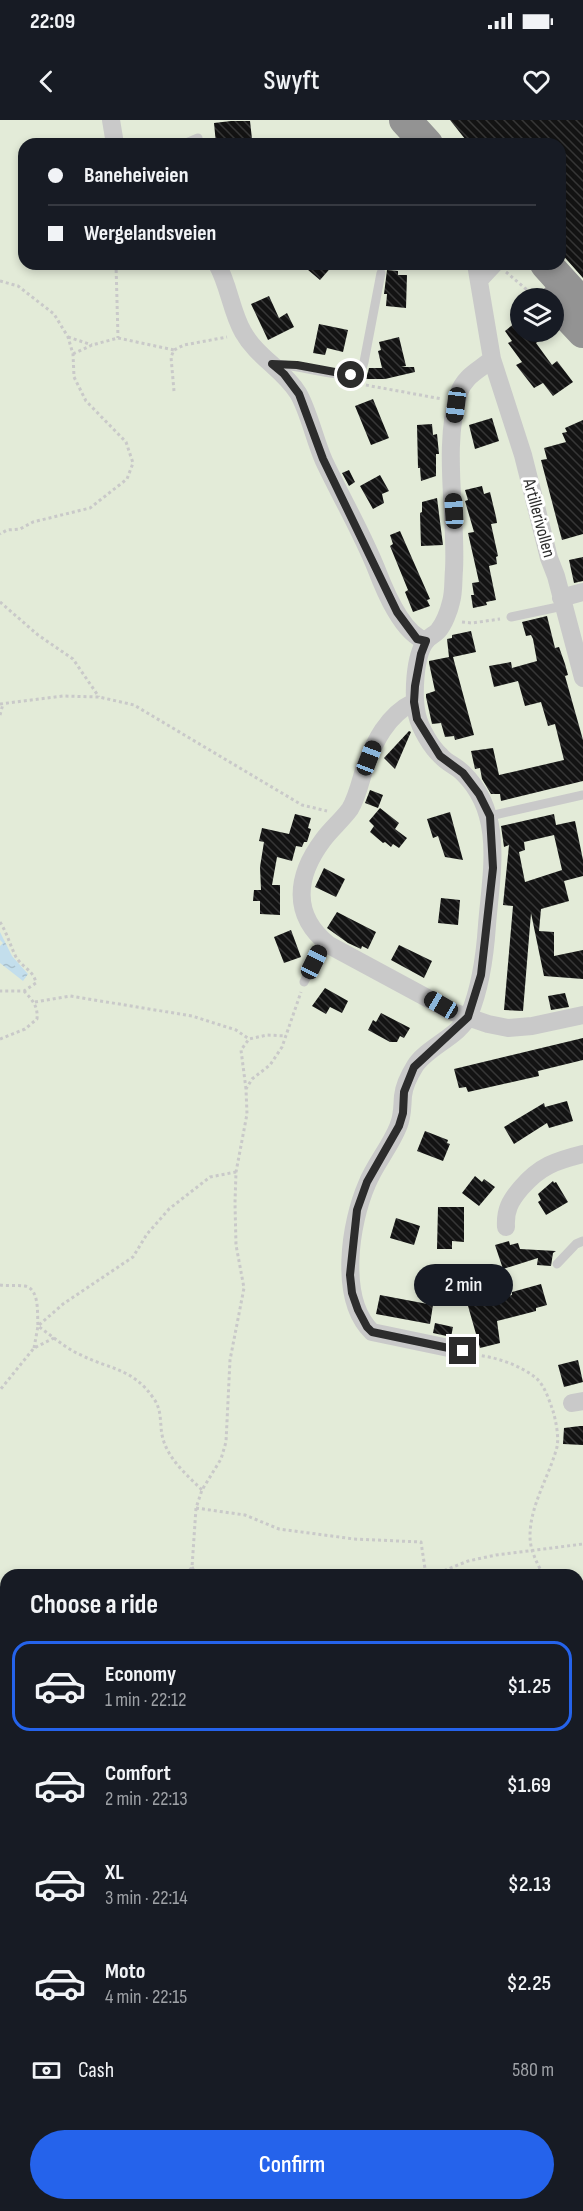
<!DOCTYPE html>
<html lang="en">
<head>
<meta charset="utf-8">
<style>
	body { margin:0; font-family:"Sofia Sans Condensed",sans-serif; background:#242831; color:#f1f3f6; height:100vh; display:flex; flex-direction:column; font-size:22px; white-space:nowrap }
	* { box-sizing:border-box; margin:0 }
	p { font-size:20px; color:#9ea1a6 }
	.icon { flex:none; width:33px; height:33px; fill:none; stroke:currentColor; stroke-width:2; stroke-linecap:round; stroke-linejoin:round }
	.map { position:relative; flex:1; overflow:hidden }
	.panel { position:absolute; left:0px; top:1449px; width:584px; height:642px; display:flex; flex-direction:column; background:#171b24; border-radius:18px 18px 0 0; box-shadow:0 3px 9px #0003 }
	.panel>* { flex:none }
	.top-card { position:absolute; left:18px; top:18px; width:548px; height:132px; border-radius:18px; box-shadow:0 3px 9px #0003; display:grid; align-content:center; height:132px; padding:0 30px; background:#171b24 }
	.controls { position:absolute; left:510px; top:168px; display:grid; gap:12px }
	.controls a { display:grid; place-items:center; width:54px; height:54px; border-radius:50%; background:#171b24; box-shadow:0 3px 9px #0003; font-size:30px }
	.end { position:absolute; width:27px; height:27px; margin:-14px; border:8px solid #2c2c2c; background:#fff; box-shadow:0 0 0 3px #fff }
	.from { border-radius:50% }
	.bubble { position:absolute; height:42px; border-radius:21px; background:#171b24; box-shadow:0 3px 9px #0003; font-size:20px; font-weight:600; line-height:42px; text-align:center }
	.car { position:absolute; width:18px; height:36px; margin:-18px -9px; border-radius:8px; box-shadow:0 0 4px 2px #0007; background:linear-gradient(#222 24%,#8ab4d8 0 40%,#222 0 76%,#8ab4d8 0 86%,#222 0) }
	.top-card b { display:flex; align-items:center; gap:21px; height:57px; font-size:22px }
	.top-card b+b { border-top:2px solid #363941 }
	.top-card i { width:15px; height:15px; background:#f1f3f6 }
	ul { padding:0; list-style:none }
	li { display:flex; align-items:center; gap:18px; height:90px; margin:0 12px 9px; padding:0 18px; border:3px solid transparent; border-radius:18px }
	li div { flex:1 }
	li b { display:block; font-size:22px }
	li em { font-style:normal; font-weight:600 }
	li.selected { border-color:#2563eb }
	li>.icon { width:54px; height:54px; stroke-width:1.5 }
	h2 { padding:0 30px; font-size:27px; line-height:72px }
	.pay { display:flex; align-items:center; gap:15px; height:66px; padding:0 30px; font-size:22px }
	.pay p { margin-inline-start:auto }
	.action { display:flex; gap:12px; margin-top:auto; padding:12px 30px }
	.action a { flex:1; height:69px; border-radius:36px; background:#2563eb; color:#fff; font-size:24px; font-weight:600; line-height:69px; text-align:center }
	.status { display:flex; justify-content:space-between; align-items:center; height:42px; padding:0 30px; background:#171b24; direction:ltr }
	.status svg { height:16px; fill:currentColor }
	header { display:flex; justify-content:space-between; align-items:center; height:78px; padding:0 30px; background:#171b24; font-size:27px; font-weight:600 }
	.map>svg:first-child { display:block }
</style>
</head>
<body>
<div class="status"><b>22:09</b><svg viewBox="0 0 49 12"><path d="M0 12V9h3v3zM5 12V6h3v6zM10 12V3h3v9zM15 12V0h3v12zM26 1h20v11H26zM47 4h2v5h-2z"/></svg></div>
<header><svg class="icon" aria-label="back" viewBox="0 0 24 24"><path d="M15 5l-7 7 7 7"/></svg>Swyft<svg class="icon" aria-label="heart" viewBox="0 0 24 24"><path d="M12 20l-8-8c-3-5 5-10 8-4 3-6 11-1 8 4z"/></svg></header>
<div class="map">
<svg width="583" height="2091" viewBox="0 0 583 2091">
	<defs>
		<pattern id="water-ripples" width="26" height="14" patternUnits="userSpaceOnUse" patternTransform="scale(1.5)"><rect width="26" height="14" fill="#c3deec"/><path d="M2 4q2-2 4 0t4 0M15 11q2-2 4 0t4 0" fill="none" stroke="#a8bfcb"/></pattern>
		<pattern id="building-back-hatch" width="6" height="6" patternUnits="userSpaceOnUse" patternTransform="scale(1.5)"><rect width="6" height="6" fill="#131313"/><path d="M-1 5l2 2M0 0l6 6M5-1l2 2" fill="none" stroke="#363636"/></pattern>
	</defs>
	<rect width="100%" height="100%" fill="#fff"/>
	<path fill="#e3ebd8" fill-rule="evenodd" d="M0,0h583v2091h-583zM24,24h536v120h-536zM520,178h34v34h-34zM6,1455h572v630h-572z"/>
	<path fill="url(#water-ripples)" d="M0,812l12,24 16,18 -5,7 -23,-18v-17l3,-3 -3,-3z"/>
	<path fill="url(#building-back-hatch)" fill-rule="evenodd" d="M450,0h133v158l-23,-26v-108h-91z
		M231,1h19l2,18h-6v5h-30l-2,-21z
		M301,144h33l-14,16z
		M387,150l11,1v4h9l-1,33 -20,-2 1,-12h-3z
		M269,176l10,22 8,-5 7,14 -26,13 -17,-36z
		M520,199v13h14l6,8 -4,3 16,22 5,-4 16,21 -20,14 -10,-13 -9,5 -18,-23 6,-3 -14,-19 4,-2 -7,-10z
		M319,204l29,6 -5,22 -16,-4 -2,7 -12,-2z
		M399,217l7,29 -5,1h13l1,5 -30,7h-19l3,-11h13l-4,-17 3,-1 -2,-8z
		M373,279l16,39 -18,7 -16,-39z
		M492,298l7,23 -24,8 -6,-24z
		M583,300v114l-21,6 -21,-80 6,-1 -3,-11 22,-6 -4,-9 5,-1 -2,-4z
		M432,304l1,11 4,-1 2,20h-3v22l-15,5 -1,-13h-2l-1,-43z
		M349,350l6,12 -6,4 -7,-13z
		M380,355l9,16 -7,3 2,9 -11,6 -13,-23z
		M482,366l2,8 6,-2 6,25 1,6 -6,1 7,32 -2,1 1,7 -8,2 7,34 -10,2 1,3 -14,3 -2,-13h3l-2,-12 7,-1 -11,-49 6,-1 -9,-31 3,-1 -3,-10z
		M437,378l6,47 -22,1 -1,-33 2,-1v-10z
		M400,411l30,68 -3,1 3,6 -17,6 -8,-20 3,-2 -18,-44 3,-2 -3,-9z
		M583,437v24l-9,2 -5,-23z
		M547,496l8,32 4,-1 6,17 3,11 -3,1 18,64v41l-82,20 -1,-7h-9l-9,-15 -2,-11 -5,1 -4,-18 22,-3 6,27 65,-15 -9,-36 -7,2 -7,-24 -16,4 -7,-25 -24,6 -5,-21 22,-4 1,6 25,-7 -4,-22 -2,-4 -5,1 -4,-14z
		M471,511l5,21 -23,5 21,78 -19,5 -1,-4 -9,1 -4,-14 -9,1 -6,-27v-3l9,-3 -6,-28v-2l20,-4 -2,-18 5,-1v-3z
		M409,611l2,1 -16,37 -11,-11z
		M370,670l13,5 -5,13 -13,-5z
		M380,688l19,15 -4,6 12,9 -8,10 -6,-4 -2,3 -6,-5 -2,1 -13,-11 4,-6 -5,-5z
		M450,692l13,48 -18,-3 -7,-21 -5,2 -6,-19z
		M295,694l16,4 -3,10 3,1 -4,13h-3l-2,5 -6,-1 -4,15 -15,-4 -5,28h8v30l-20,-1v-13h-7l1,-11h7l-1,-23 4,-25 -5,-1 3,-13 27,6z
		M554,694l2,11 19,-4 8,39v16l-19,5 5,20 -28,8 -2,22 15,1v24l29,-6v29l-39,-3 -13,-63 -8,98 -19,-1 9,-104 -10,-1 6,-60 -5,2 -3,-21zM554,715l8,35 -37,12 -6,-30 6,-2 -1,-8z
		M324,748l21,11 -9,18 -21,-10z
		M441,778l19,2 -2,25 -20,-2z
		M337,792l39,20 -8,17 -6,-3 -1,3 -13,-6 -21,-15z
		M291,810l10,27 -17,6 -10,-26z
		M399,825l33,16 -8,17 -33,-18z
		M325,868l23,13 -6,12 -12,-6 -4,7 -14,-8z
		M565,873l4,14 -18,3 -3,-14z
		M381,893l29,15 -6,10 -4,-2 -3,6h-7l-22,-12 5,-10 3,2z
		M583,918v22l-45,11 1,5 -71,16 -2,-5 -7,1 -5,-19z
		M567,981l6,20 -24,7 -2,-5 -33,21 -10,-17 40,-24 1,4z
		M425,1011l23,9 -1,3 3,1 -7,17 -26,-10z
		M475,1056l7,6 2,-3 11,8 -16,19 -17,-13z
		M553,1061l1,2 2,-1 12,20 -22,13 -8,-13 3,-2 -3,-6z
		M438,1087h26v35l-12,-1v8h-15z
		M396,1098l24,8 -6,19 -24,-7z
		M509,1121l1,4 8,-2 2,6 36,2 -3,2 -2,13 -14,-1 1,-7 -35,11 -8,-24z
		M541,1164l6,21 -11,3v3l-39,10 3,22 -20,5 -12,-42 44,-11v-3z
		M380,1175l53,10 -3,19 -54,-10z
		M435,1203l18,4 -2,10 -18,-4z
		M578,1240l5,22 -19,5 -6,-22z
		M580,1306h3v19l-20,-1 1,-16z"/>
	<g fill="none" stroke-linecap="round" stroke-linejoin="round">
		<path stroke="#c9c9c9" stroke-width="3" stroke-dasharray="3 3" stroke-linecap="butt" d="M116,144l2,74
			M506,152l27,23
			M0,161l18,5 36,28 14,23 5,17 1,23 12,24 40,41 7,21 -6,16 -37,29 -57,14 -13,7 -13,1 -7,4
			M68,217l24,8
			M73,234l19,-9 26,-7 56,12
			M360,264l82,15
			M174,271l-3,-34 3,-7 10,-5 43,-8
			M0,482l38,33 35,24 26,38
			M462,502l10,1 28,-4
			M0,584l63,-8 36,1 35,8 168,100 25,6
			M0,595l3,-11
			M0,802c7,11 10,23 16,35 6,10 18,14 20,26l-12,8h-24
			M35,882l35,-6 122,20 44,14 13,9
			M0,919l25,-10 12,-10c1,-13 -4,-18 -13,-28
			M246,969l-5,-39 8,-11 18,-4 19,1
			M0,1165c8,1 17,0 25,1 15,3 12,28 13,40l16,12 -20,10 -34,42
			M54,1218c8,6 17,13 27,17 30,15 52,13 73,44 9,13 5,26 9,40 6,21 24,36 39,51
			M34,1228l4,-22 25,-22 70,-47 14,-23 22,-25 41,-32 26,-5
			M476,1235c20,2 44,10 60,23 9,8 13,22 17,33 3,10 6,26 4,36 -8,30 -27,58 -27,89 0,15 7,26 13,39
			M196,1388l49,7 34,14 75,10 67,3 5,33
			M192,1447l4,8
			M186,1455l6,-8 4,-59 6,-18 19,-31 5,-17 4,-82 14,-72 -8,-43 -1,-42 1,-31 11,-58 -1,-25 6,-10 18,-14 12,-18 19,-55
			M433,1455l35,-14 28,-6 87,-11
			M0,1545l6,4
			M0,1552l6,-2
			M578,1586l4,-13 -3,-31
			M0,1601l6,10
			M0,1843l6,-11
			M578,1862l5,-3
			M0,1889l6,1
			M0,1990l6,-10
			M578,2022l5,-7
			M80,2085l2,6
			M455,2085l10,6
			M556,2085l5,6
			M210,2091l2,-6
			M246,2091l18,-6
			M358,2091v-6"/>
		<path stroke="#c9c9c9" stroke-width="9" d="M184,24l14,-6
			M272,244c20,-1 71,16 85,9 4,-2 6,-6 7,-11l17,-89
			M511,497l52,-11
			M490,696l93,-21
			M304,862l20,-41
			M557,1144l19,-20 7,-3"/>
		<path stroke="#c9c9c9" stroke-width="18" d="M111,0l4,24
			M217,144c12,21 14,47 26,68 14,25 40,37 55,61 10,16 17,48 26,68 17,36 37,70 52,107 8,21 26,66 50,73
			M480,159l14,-15
			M492,239l31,96 26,103 7,18 27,102
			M561,478l22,-6
			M414,582c-27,13 -40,40 -50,68 -4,13 -7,27 -14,39 -8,11 -19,20 -27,31 -27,36 -32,75 6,105l124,67 35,12 20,4 24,-2 51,-11
			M506,1107c-1,-17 4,-26 15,-39 19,-22 34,-27 62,-34
			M463,1231l-91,-19c-34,-33 -22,-109 -5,-148 8,-20 23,-37 31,-57 5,-11 4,-20 5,-31 1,-10 7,-22 12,-30 12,-19 45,-30 54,-51 12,-28 16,-60 18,-90 4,-52 18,-111 -24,-152 -7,-7 -16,-10 -22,-17 -10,-9 -21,-28 -24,-41 -4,-18 -3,-59 9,-74 3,-4 8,-6 12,-10 6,-7 11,-20 13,-29 3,-10 2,-22 3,-32 3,-56 -12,-124 5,-177 5,-17 21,-23 33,-34l-16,-95
			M572,1283l11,-2"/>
		<path stroke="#939393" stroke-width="32" d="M405,0l22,24
			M546,144l37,41
			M554,181l29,31"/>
	</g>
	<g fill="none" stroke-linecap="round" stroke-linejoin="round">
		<path stroke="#2c2c2c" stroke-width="8" d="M351,255l-54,-10 -25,-1 12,10 15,20 24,65 74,153 20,27 9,2 -5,13 -6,32 -1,16 3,17 23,37 23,17 16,21 11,22 3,52 -12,107 -13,42 -54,50 -10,25 -1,21 -4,13 -32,56 -10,28 -7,65 2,18 6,17 9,17 5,5 91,19"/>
	</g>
	<g text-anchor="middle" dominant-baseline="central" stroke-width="6" stroke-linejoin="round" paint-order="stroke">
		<g font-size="18" fill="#2c2c2c" stroke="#fff">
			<text transform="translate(539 398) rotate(75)">Artillerivollen</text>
		</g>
	</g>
</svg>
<div class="controls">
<a><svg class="icon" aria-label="layers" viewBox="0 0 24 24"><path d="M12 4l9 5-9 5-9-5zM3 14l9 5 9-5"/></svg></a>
</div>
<i class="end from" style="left:351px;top:255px"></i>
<i class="end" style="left:463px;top:1231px"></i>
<div class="bubble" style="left:414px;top:1144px;width:99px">2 min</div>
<i class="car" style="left:456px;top:285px;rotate:187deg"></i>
<i class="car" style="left:454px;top:391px;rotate:357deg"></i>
<i class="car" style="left:369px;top:638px;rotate:21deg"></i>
<i class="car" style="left:314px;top:842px;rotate:26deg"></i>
<i class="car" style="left:441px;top:885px;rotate:300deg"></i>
<div class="top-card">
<b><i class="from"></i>Baneheiveien</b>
<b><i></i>Wergelandsveien</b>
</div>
<section class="panel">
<h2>Choose a ride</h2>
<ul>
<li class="selected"><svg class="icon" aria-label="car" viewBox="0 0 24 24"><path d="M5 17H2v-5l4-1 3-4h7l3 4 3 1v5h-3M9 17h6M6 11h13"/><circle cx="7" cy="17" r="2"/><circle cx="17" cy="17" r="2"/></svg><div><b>Economy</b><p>1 min · 22:12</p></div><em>$1.25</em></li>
<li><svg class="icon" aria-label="car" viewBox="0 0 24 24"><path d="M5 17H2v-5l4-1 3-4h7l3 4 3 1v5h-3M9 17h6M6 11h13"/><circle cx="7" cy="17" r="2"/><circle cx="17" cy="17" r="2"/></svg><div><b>Comfort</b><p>2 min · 22:13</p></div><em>$1.69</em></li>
<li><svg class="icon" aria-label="car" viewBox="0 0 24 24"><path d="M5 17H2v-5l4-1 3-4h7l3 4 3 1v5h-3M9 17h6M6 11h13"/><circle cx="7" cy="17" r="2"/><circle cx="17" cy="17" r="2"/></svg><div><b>XL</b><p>3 min · 22:14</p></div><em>$2.13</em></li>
<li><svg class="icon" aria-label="car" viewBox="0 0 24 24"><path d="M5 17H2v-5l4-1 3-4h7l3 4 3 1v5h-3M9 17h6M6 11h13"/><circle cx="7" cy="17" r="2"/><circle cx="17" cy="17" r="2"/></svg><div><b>Moto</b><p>4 min · 22:15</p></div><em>$2.25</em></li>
</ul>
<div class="pay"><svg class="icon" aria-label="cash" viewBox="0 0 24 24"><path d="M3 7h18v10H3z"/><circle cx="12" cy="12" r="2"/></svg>Cash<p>580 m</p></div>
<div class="action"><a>Confirm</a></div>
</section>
</div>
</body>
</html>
